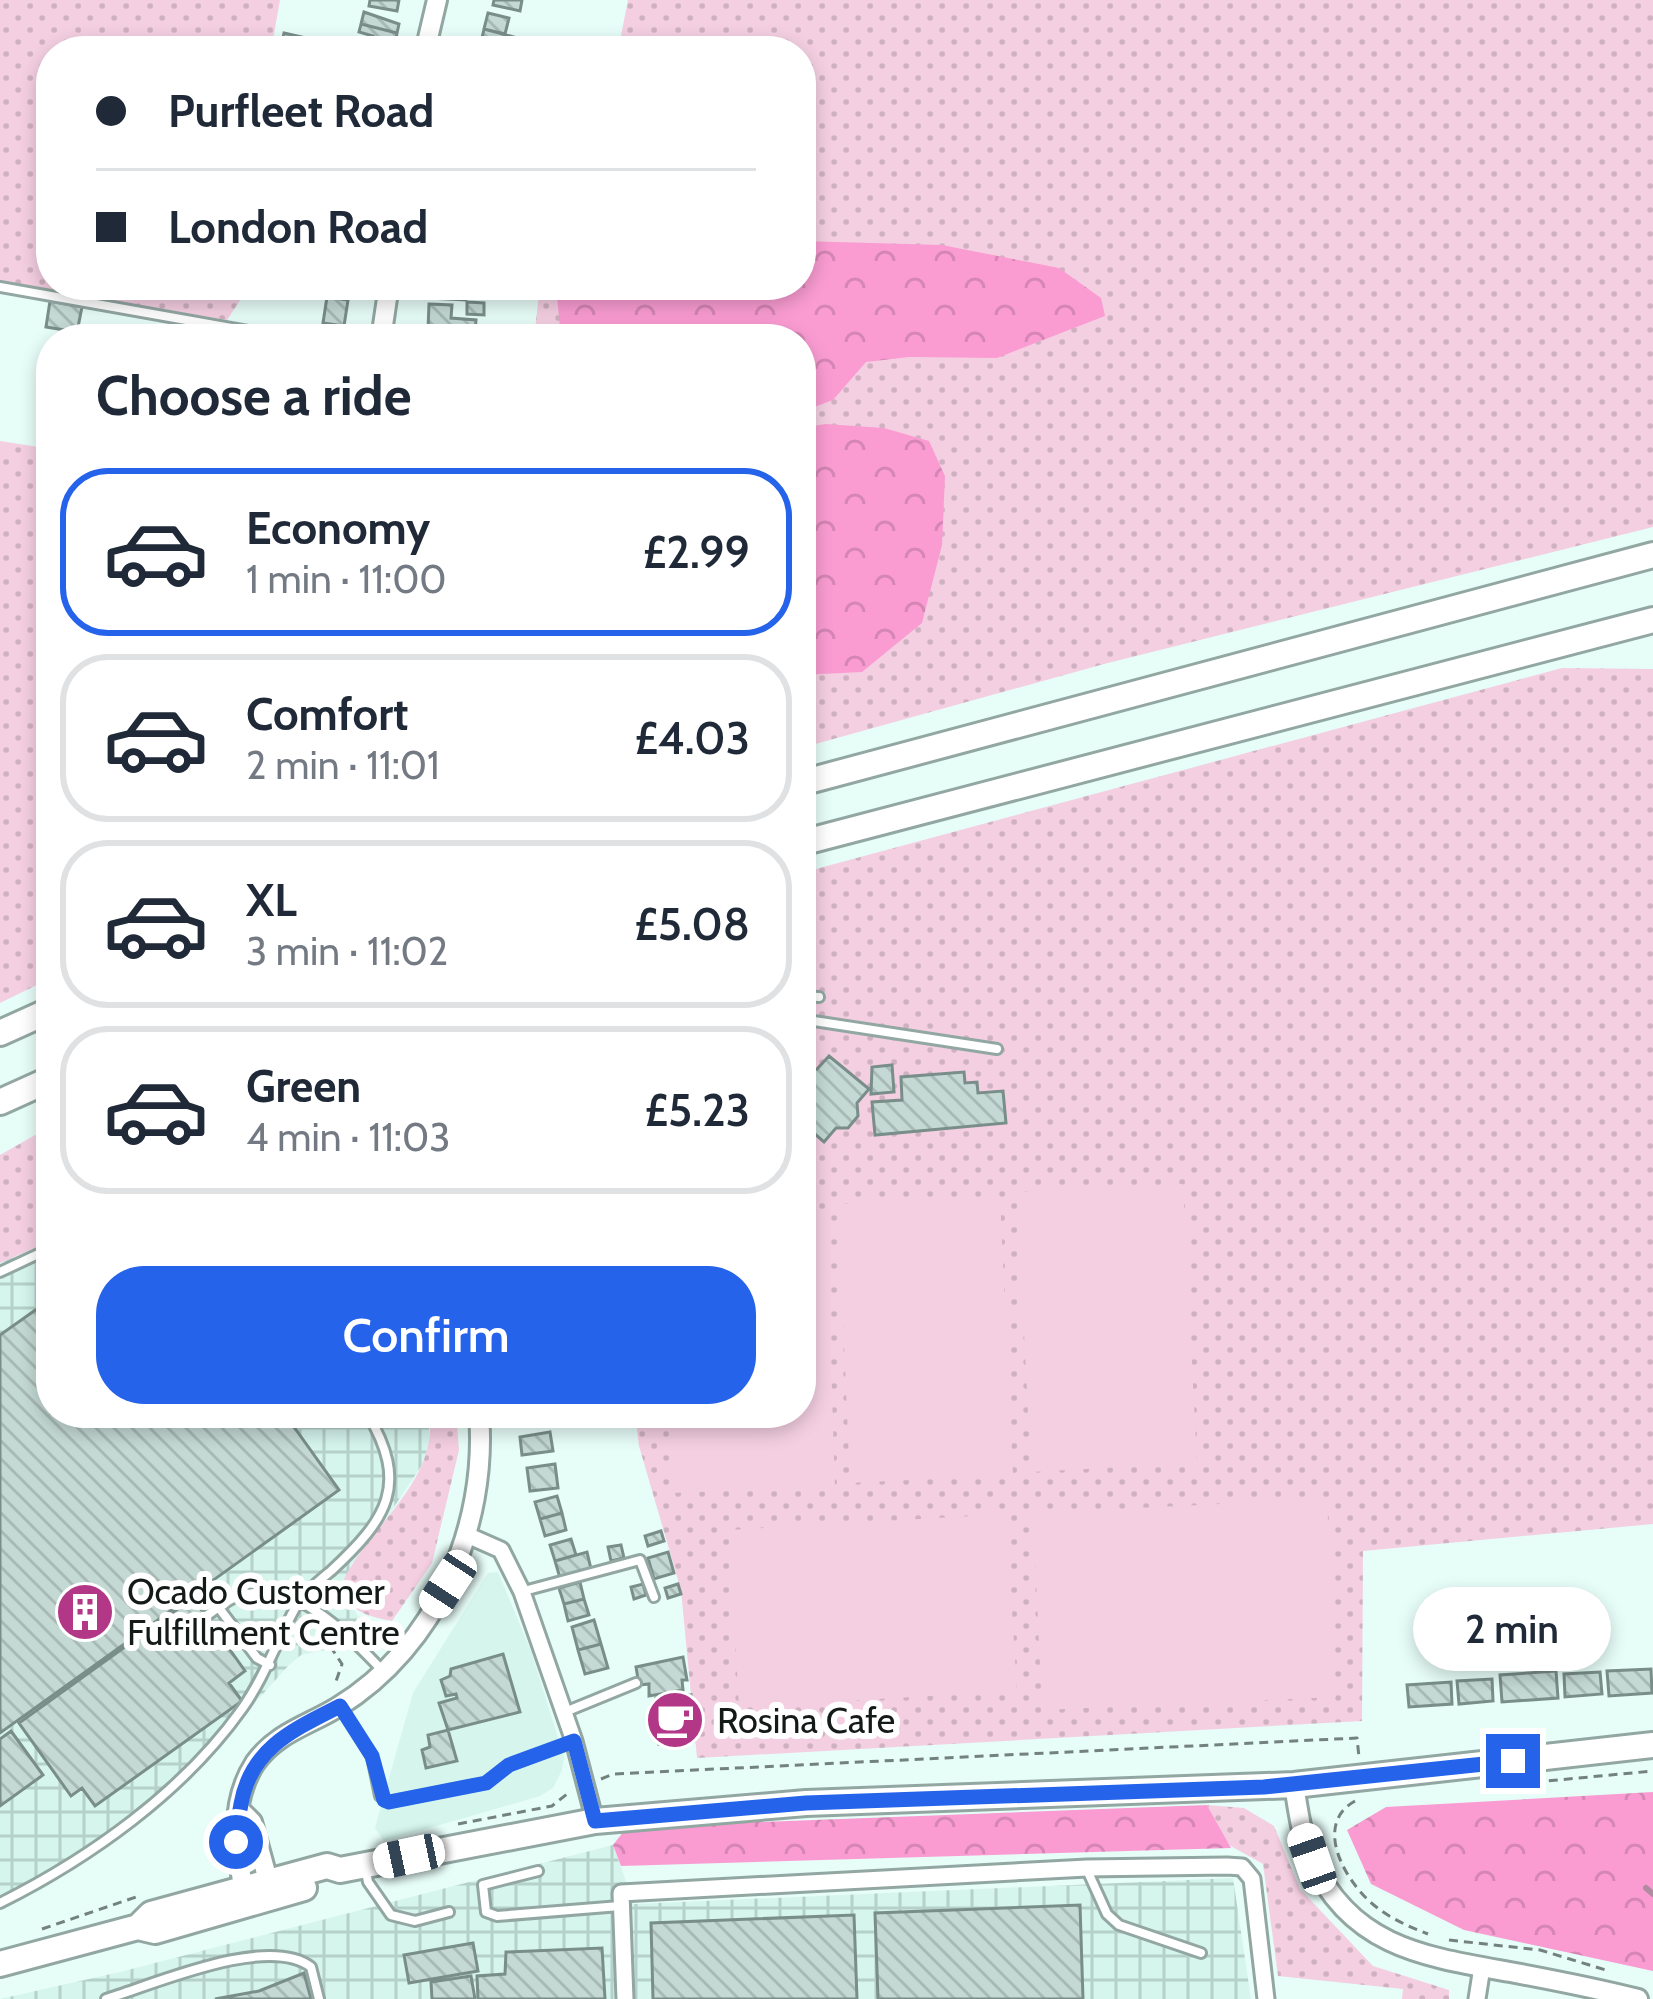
<!DOCTYPE html>
<html lang="en">
<head>
<meta charset="utf-8">
<style>
	body { margin:0; font-family:Cabin,sans-serif; background:#f6f6f7; color:#1f2937; height:100vh; display:flex; flex-direction:column; font-size:45px; white-space:nowrap }
	* { box-sizing:border-box; margin:0 }
	p { font-size:39px; color:#747a83 }
	.icon { flex:none; width:66px; height:66px; fill:none; stroke:currentColor; stroke-width:2; stroke-linecap:round; stroke-linejoin:round }
	.map { position:relative; flex:1; overflow:hidden }
	.sheet { position:absolute; left:36px; top:324px; width:780px; height:1104px; display:flex; flex-direction:column; background:#fff; border-radius:48px; box-shadow:0 6px 18px #0003 }
	.sheet>* { flex:none }
	.banner { position:absolute; left:36px; top:36px; width:780px; height:264px; border-radius:48px; box-shadow:0 6px 18px #0003; display:grid; align-content:center; height:264px; padding:0 60px; background:#fff }
	.end { position:absolute; width:54px; height:54px; margin:-27px; border:15px solid #2563eb; background:#fff; box-shadow:0 0 0 6px #fff }
	.from { border-radius:50% }
	.bubble { position:absolute; height:84px; border-radius:42px; background:#fff; box-shadow:0 6px 18px #0003; font-size:39px; font-weight:600; line-height:84px; text-align:center }
	.car { position:absolute; width:36px; height:72px; margin:-36px -18px; border-radius:15px; box-shadow:0 0 9px 3px #0007; background:linear-gradient(#fff 24%,#345 0 40%,#fff 0 76%,#345 0 86%,#fff 0) }
	.banner b { display:flex; align-items:center; gap:42px; height:114px; font-size:45px }
	.banner b+b { border-top:3px solid #e0e1e3 }
	.banner i { width:30px; height:30px; background:#1f2937 }
	ul { padding:0; list-style:none }
	li { display:flex; align-items:center; gap:36px; height:168px; margin:0 24px 18px; padding:0 36px; border:6px solid #e0e1e3; border-radius:48px }
	li div { flex:1 }
	li b { display:block; font-size:45px }
	li em { font-style:normal; font-weight:600 }
	li.active { border-color:#2563eb }
	li>.icon { width:108px; height:108px; stroke-width:1.5 }
	h2 { padding:0 60px; font-size:54px; line-height:144px }
	.primary-button { display:flex; gap:24px; margin-top:auto; padding:24px 60px }
	.primary-button a { flex:1; height:138px; border-radius:48px; background:#2563eb; color:#fff; font-size:48px; font-weight:600; line-height:138px; text-align:center }
	.map>svg:first-child { display:block }
</style>
</head>
<body>
<div class="map">
<svg width="1653" height="1999" viewBox="0 0 1653 1999">
	<defs>
		<pattern id="industrial-grid" width="8" height="8" patternUnits="userSpaceOnUse" patternTransform="scale(3)"><rect width="8" height="8" fill="#d5f5ed"/><path d="M0 4h8M4 0v8" fill="none" stroke="#b6d1ca"/></pattern>
		<pattern id="grass-dots" width="8" height="8" patternUnits="userSpaceOnUse" patternTransform="scale(3)"><rect width="8" height="8" fill="#f4cfe2"/><path d="M2 2h.1M6 6h.1" fill="none" stroke="#d0b1c1" stroke-width="1.8" stroke-linecap="round"/></pattern>
		<pattern id="forest-crowns" width="20" height="18" patternUnits="userSpaceOnUse" patternTransform="scale(3)"><rect width="20" height="18" fill="#fa9cd2"/><path d="M2 6a3 3 0 1 1 6 0M12 15a3 3 0 1 1 6 0" fill="none" stroke="#d586b4"/></pattern>
		<pattern id="building-back-hatch" width="6" height="6" patternUnits="userSpaceOnUse" patternTransform="scale(3)"><rect width="6" height="6" fill="#c4d9d4"/><path d="M-1 5l2 2M0 0l6 6M5-1l2 2" fill="none" stroke="#a8bab5"/></pattern>
	</defs>
	<rect width="100%" height="100%" fill="#e7fdf8"/>
	<path fill="#d5f5ed" d="M498,1572l33,79 33,106 -2,13 -9,18 -13,8 -156,45 -9,-13 38,-135 75,-120z"/>
	<path fill="url(#industrial-grid)" d="M51,1241v172h377l2,29 -8,23 -54,81 -18,20 -2,34 11,18 -34,32 -24,5 -13,11 -92,103 -36,34 -60,48 -55,36 -45,23v-647z
		M613,1845l21,59 599,-26 18,121h-1251l120,-27z"/>
	<path fill="url(#grass-dots)" d="M0,0h280l-9,51h-220v234h199l-23,35 -227,-36z
		M628,0h1025v527l-549,137 -303,84v-409h-267l6,-54h261v-234h-183z
		M0,441l51,8v529l-51,25z
		M1562,668l91,1v855l-290,27 -1,170 -665,37 -16,-168 -42,-144 -4,-33h166v-540z
		M51,1126v115l-51,22v-108z
		M429,1413h27l3,37 -27,113 -40,58c-27,-5 -46,-10 -49,-40 26,-55 97,-101 86,-168z
		M1207,1805l37,3 30,18 26,63 73,77 76,24v9h-47l1,-10 -125,-13 -15,-112 -34,-19z"/>
	<path fill="url(#forest-crowns)" d="M801,241l141,4 117,23 42,30 4,18 -108,42 -88,-1 -43,5 -33,38 -32,12v-73h-240l-5,-54h245z
		M826,424l58,4 45,13 16,35 -3,69 -20,78 -60,49 -61,3v-247z
		M1653,1792v179l-189,-41 -93,-46 -24,-54 39,-23z
		M1207,1805l24,43 -610,18 -8,-21 14,-18z"/>
	<path fill="#f4cfe2" d="M1183,1184l14,279 -166,9 -14,-280z
		M1000,1197l13,278 -163,8 -12,-279z
		M801,1211h25l9,276 -164,6 -3,-80h133z
		M1327,1499l9,198 -294,13 -9,-197z
		M1006,1514l11,177 -278,16 -10,-177z"/>
	<g fill="none" stroke-linecap="round" stroke-linejoin="round">
		<path stroke="#b18ba0" stroke-width="6" d="M1646,1888l7,6"/>
	</g>
	<path fill="url(#building-back-hatch)" stroke="#7a8e89" stroke-width="3" d="M370,0h29l-2,11 -28,-5z
		M494,0h28l-2,11 -27,-6z
		M364,12l35,12 -2,9 -36,-9z
		M488,13l21,5 -4,16 -21,-5z
		M361,24l36,9 -2,10 -23,-3 1,-4 -14,-4z
		M484,29l30,8 -3,14h-32z
		M284,33l26,6 -2,12 -27,-5z
		M372,40l10,3 10,8 -36,-2 2,-7 13,3z
		M329,285h21l-2,15 -21,-3z
		M430,285h37l-1,15 -37,-2z
		M327,297l21,3 -4,26 -21,-3z
		M50,301l32,6 -5,25 -31,-5z
		M467,302l17,1v12l-17,-1z
		M429,304l23,1 -1,13 25,2 -1,12 -47,-2z
		M201,327l70,12h-72z
		M428,330l34,2 -1,7h-34z
		M829,1056l40,33 -12,14 1,13 -10,12h-12l-12,14 -23,-20v-50l16,-3z
		M892,1065l2,27 -23,2 1,-27z
		M964,1072l1,11 12,-1 1,11 25,-2 3,32 -131,12 -3,-33 30,-2 -1,-23z
		M51,1299v114h233l55,77 -339,243v-398z
		M516,1413h24l1,7 -23,4z
		M550,1432l3,19 -31,4 -2,-18z
		M555,1464l3,24 -28,3 -3,-23z
		M557,1496l5,17 -22,6 -5,-17z
		M562,1513l4,17 -21,6 -5,-17z
		M661,1531l3,10 -16,5 -3,-10z
		M571,1539l5,16 -21,6 -5,-16z
		M621,1545l3,13 -13,3 -3,-14z
		M587,1552l4,17 -31,9 -5,-17z
		M668,1552l6,21 -20,6 -6,-21z
		M580,1582l4,17 -20,5 -5,-16z
		M643,1584l3,11 -12,4 -3,-12z
		M678,1584l3,10 -13,4 -3,-10z
		M193,1598l52,73 -16,12 13,18 -147,105 -13,-18 -11,8 -52,-73z
		M584,1599l5,16 -21,6 -4,-17z
		M594,1620l7,24 -23,6 -6,-23z
		M601,1644l7,24 -23,6 -7,-24z
		M503,1654l17,58 -72,18 -9,-27 18,-5 -1,-4 -10,2 -5,-16 9,-4 1,-7z
		M683,1657l4,23h-5l1,10 -34,6v-12l-10,1 -3,-18z
		M1651,1669l1,24 -43,3 -2,-25z
		M1556,1671l2,27 -56,4 -2,-27z
		M1600,1672l2,22 -37,3 -1,-23z
		M1492,1679l1,22 -34,3 -2,-23z
		M1451,1682l1,22 -43,3 -2,-22z
		M691,1695l3,46 -35,3 -3,-46z
		M448,1730l9,31 -31,7 -4,-18 8,-3 -2,-12z
		M11,1731l32,44 -43,31v-67z
		M1080,1905l3,94h-205l-3,-86z
		M854,1915l3,84h-204l-2,-76z
		M473,1943l5,28 -69,12 -5,-28z
		M602,1948l3,51h-127l-1,-23 28,-2 1,-22z
		M304,1973l7,26h-96l44,-8z
		M471,1976l4,23h-43l-1,-17z"/>
	<g fill="none" stroke-linecap="round" stroke-linejoin="round">
		<g stroke="#92a7a2" stroke-width="14">
			<path id="service" d="M0,287l293,52
				M801,996l18,1
				M801,1019l196,30
				M0,1272l51,-24
				M524,1591l116,-31 14,37
				M219,1608l38,50 13,7
				M206,1616c9,-6 21,-16 32,-20 58,-18 109,38 144,74
				M340,1706l32,51 8,39 9,6 97,-19 23,-18 64,-23
				M565,1712l71,-29
				M365,1867l3,15 23,33 24,6 34,-9
				M1087,1870l20,44 12,11 82,28
				M538,1871l-55,14 3,27 11,4 123,-10
				M0,1903c90,-45 183,-111 242,-194 24,-34 36,-72 56,-106 8,-12 22,-23 33,-32 56,-52 79,-86 36,-158
				M106,1999c49,-15 162,-65 205,-32l8,32"/>
		</g>
		<g stroke="#92a7a2" stroke-width="21">
			<path id="minor" d="M467,1535l34,15 21,42 52,149 21,80
				M625,1999l-4,-106 466,-25 140,-2 15,1 10,12 14,120
				M1477,1999l5,-32"/>
		</g>
		<g stroke="#92a7a2" stroke-width="24">
			<path id="tertiary" d="M425,51l12,-51
				M381,339l8,-54
				M1294,1785c4,24 7,50 17,73 39,89 114,99 199,114 43,8 85,16 128,27
				M241,1811l11,11 20,73
				M246,1897c-11,-43 -17,-94 9,-134 21,-30 54,-38 83,-56 99,-61 150,-181 141,-294"/>
		</g>
		<g stroke="#92a7a2" stroke-width="30">
			<path id="primary" d="M138,1927l13,-13 176,-48 13,4 255,-49 211,-18 488,-18 359,-40
				M0,1964l138,-37 17,4 149,-43"/>
		</g>
		<g stroke="#92a7a2" stroke-width="30">
			<path id="trunk" d="M801,783l852,-228
				M801,843l852,-223
				M0,1033l51,-23
				M0,1102l51,-23"/>
		</g>
		<path stroke="#74827f" stroke-width="3" stroke-dasharray="9 6" stroke-linecap="butt" d="M359,1618l15,10 21,-1
			M330,1646l12,18 -7,20
			M601,1779l12,-5 744,-36 2,19
			M1504,1785l149,-14
			M1355,1801c-43,24 -9,82 20,105 16,13 35,21 53,28
			M458,1824l94,-18 15,-12
			M42,1929l94,-32
			M1449,1940l91,10 69,21"/>
		<use href="#service" stroke="#fff" stroke-width="8"/>
		<use href="#minor" stroke="#fff" stroke-width="15"/>
		<use href="#tertiary" stroke="#fff" stroke-width="18"/>
		<use href="#primary" stroke="#fff" stroke-width="24"/>
		<use href="#trunk" stroke="#fff" stroke-width="24"/>
	</g>
	<g fill="none" stroke-linecap="round" stroke-linejoin="round">
		<path stroke="#2563eb" stroke-width="15" d="M236,1842c-2,-15 3,-24 5,-38 10,-56 52,-74 99,-98l32,50 12,44 5,2 97,-19 23,-18 65,-24 21,80 211,-18 458,-16 249,-26"/>
	</g>
	<defs>
		<g id="building-disc" transform="scale(3)"><circle r="9.5" fill="#b33787" stroke="#fff"/><path d="M-4-6H4V6H1V3H-1V6H-4ZM-2.5-4.3h1.7v1.8h-1.7ZM.8-4.3h1.7v1.8H.8ZM-2.5-1h1.7V.8h-1.7ZM.8-1h1.7V.8H.8Z" fill="#fff"/></g>
		<g id="cafe-disc" transform="scale(3)"><circle r="9.5" fill="#b33787" stroke="#fff"/><path d="M-5.5-4.5H6V0H3Q3 3.5 0 3.5H-2.5Q-5.5 3.5-5.5 0ZM3-3.2v2h1.7v-2ZM-6 4.5H4V6H-6Z" fill="#fff"/></g>
	</defs>
	<g fill-rule="evenodd">
		<use href="#building-disc" x="85" y="1612"/>
		<use href="#cafe-disc" x="675" y="1720"/>
	</g>
	<g text-anchor="middle" dominant-baseline="central" stroke-width="12" stroke-linejoin="round" paint-order="stroke">
		<g font-size="36" fill="#131a18" stroke="#fff" text-anchor="start">
			<text x="127" y="1591">Ocado Customer<tspan x="127" dy="41">Fulfillment Centre</tspan></text>
			<text x="717" y="1720">Rosina Cafe</text>
		</g>
	</g>
</svg>
<i class="end from" style="left:236px;top:1842px"></i>
<i class="end" style="left:1513px;top:1761px"></i>
<div class="bubble" style="left:1413px;top:1587px;width:198px">2 min</div>
<i class="car" style="left:448px;top:1584px;rotate:213deg"></i>
<i class="car" style="left:409px;top:1856px;rotate:258deg"></i>
<i class="car" style="left:1312px;top:1859px;rotate:341deg"></i>
<div class="banner">
<b><i class="from"></i>Purfleet Road</b>
<b><i></i>London Road</b>
</div>
<section class="sheet">
<h2>Choose a ride</h2>
<ul>
<li class="active"><svg class="icon" aria-label="car" viewBox="0 0 24 24"><path d="M5 17H2v-5l4-1 3-4h7l3 4 3 1v5h-3M9 17h6M6 11h13"/><circle cx="7" cy="17" r="2"/><circle cx="17" cy="17" r="2"/></svg><div><b>Economy</b><p>1 min · 11:00</p></div><em>£2.99</em></li>
<li><svg class="icon" aria-label="car" viewBox="0 0 24 24"><path d="M5 17H2v-5l4-1 3-4h7l3 4 3 1v5h-3M9 17h6M6 11h13"/><circle cx="7" cy="17" r="2"/><circle cx="17" cy="17" r="2"/></svg><div><b>Comfort</b><p>2 min · 11:01</p></div><em>£4.03</em></li>
<li><svg class="icon" aria-label="car" viewBox="0 0 24 24"><path d="M5 17H2v-5l4-1 3-4h7l3 4 3 1v5h-3M9 17h6M6 11h13"/><circle cx="7" cy="17" r="2"/><circle cx="17" cy="17" r="2"/></svg><div><b>XL</b><p>3 min · 11:02</p></div><em>£5.08</em></li>
<li><svg class="icon" aria-label="car" viewBox="0 0 24 24"><path d="M5 17H2v-5l4-1 3-4h7l3 4 3 1v5h-3M9 17h6M6 11h13"/><circle cx="7" cy="17" r="2"/><circle cx="17" cy="17" r="2"/></svg><div><b>Green</b><p>4 min · 11:03</p></div><em>£5.23</em></li>
</ul>
<div class="primary-button"><a>Confirm</a></div>
</section>
</div>
</body>
</html>
